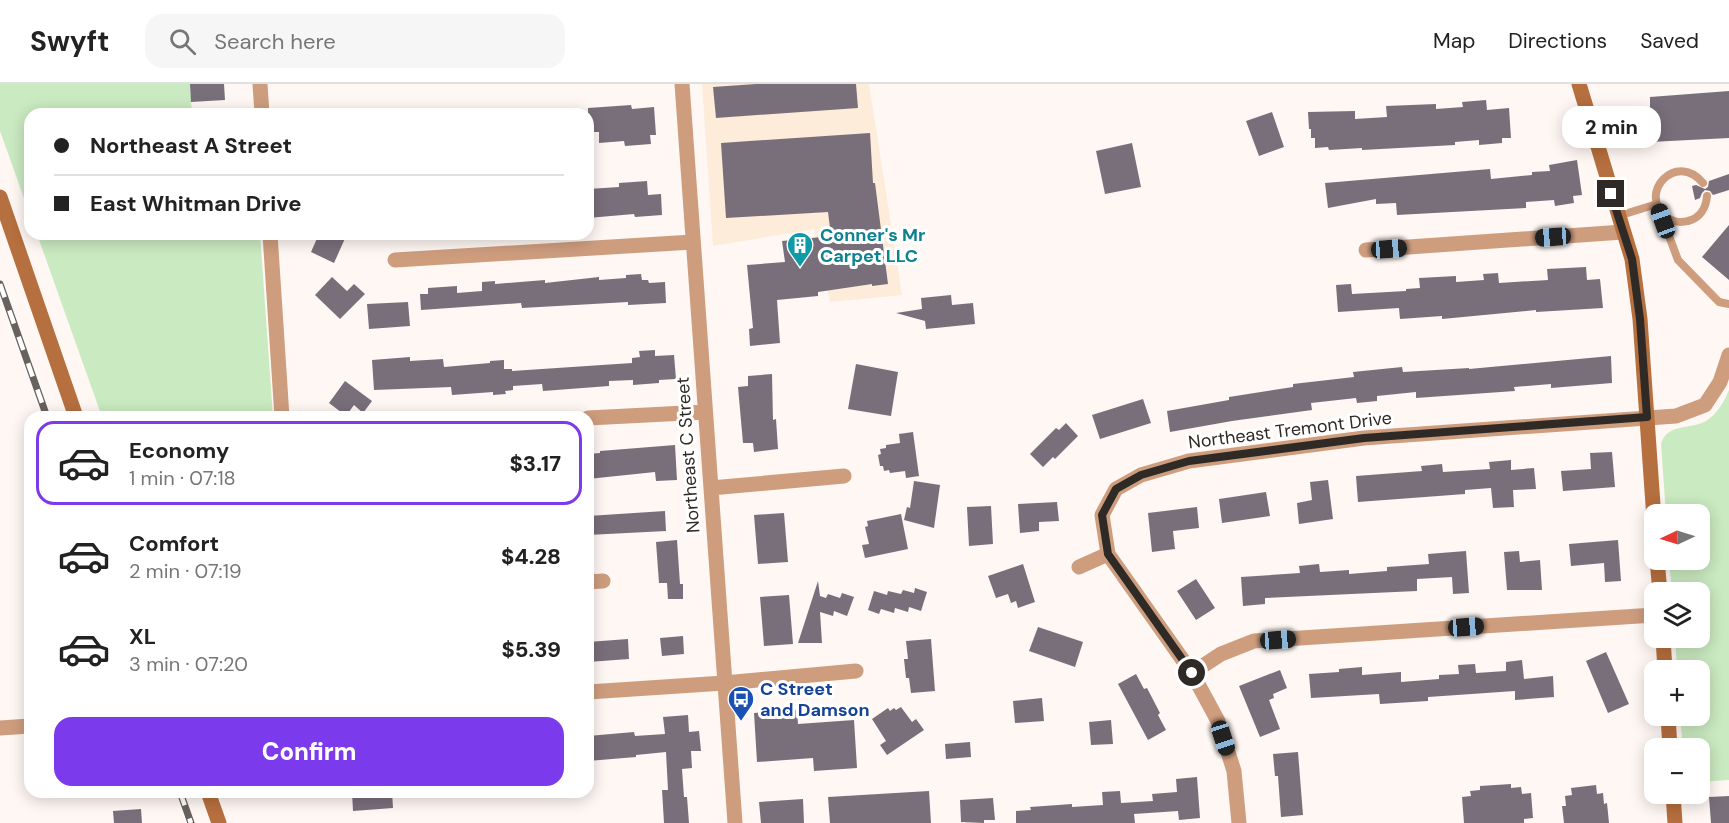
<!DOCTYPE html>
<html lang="en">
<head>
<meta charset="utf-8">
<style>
	body { margin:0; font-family:"DM Sans",sans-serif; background:#f6f6f6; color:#222; height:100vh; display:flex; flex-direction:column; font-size:22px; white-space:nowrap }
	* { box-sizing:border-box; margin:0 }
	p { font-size:20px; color:#767676 }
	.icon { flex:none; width:33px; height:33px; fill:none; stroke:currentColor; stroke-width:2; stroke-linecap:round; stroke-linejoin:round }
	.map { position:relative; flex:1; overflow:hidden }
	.panel { position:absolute; left:24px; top:327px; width:570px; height:387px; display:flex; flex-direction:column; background:#fff; border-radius:18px; box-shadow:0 3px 15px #0003 }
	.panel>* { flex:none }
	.guide { position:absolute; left:24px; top:24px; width:570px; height:132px; border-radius:18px; box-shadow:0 3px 15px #0003; display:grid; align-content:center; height:132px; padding:0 30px; background:#fff }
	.needle { width:39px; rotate:266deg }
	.fabs { position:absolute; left:1644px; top:420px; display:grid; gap:12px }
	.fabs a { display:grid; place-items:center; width:66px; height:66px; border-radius:12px; background:#fff; box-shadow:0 3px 15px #0003; font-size:30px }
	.end { position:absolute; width:27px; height:27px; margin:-14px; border:8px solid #302a26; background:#fff; box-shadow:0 0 0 3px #fff }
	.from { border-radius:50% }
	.bubble { position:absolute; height:42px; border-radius:18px; background:#fff; box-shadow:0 3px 15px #0003; font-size:20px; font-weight:800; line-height:42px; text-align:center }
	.car { position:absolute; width:18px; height:36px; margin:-18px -9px; border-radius:8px; box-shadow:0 0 4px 2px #0007; background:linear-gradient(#222 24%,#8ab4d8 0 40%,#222 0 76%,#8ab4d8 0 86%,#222 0) }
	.guide b { display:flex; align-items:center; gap:21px; height:57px; font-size:22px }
	.guide b+b { border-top:2px solid #e0e0e0 }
	.guide i { width:15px; height:15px; background:#222 }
	ul { padding:10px 0 0; list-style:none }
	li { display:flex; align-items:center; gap:18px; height:84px; margin:0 12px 9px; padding:0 18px; border:3px solid transparent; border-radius:18px }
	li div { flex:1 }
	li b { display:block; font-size:22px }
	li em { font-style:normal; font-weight:800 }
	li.current { border-color:#7c3aed }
	li>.icon { width:54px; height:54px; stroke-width:1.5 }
	.cta { display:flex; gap:12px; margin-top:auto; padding:12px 30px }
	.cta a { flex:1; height:69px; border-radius:18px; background:#7c3aed; color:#fff; font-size:24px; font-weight:800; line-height:69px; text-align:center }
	header { display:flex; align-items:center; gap:36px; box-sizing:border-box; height:84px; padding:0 30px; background:#fff; border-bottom:2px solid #e0e0e0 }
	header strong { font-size:28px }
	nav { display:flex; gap:33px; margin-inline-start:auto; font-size:21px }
	.search { width:420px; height:54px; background:#f6f6f6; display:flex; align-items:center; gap:15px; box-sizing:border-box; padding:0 21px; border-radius:18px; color:#767676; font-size:22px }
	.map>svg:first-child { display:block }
</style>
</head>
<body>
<header>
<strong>Swyft</strong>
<div class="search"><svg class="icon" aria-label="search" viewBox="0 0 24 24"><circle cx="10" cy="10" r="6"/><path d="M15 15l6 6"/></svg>Search here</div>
<nav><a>Map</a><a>Directions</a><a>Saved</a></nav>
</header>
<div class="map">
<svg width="1729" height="739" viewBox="0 0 1729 739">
	<rect width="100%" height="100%" fill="#fef7f3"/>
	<path fill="#fcecd9" d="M702,0h167l33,211 -72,7 -16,-73 -101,17z"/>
	<path fill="#caeac1" d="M0,0h190l2,30h-162v101l-30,-84z
		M37,150h223l13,183h-171z
		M1729,306v390l-29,2v-34h-17l-3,-32h20v-46h-23l-2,-32h25v-46h-28l-3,-32h31v-46h-34l-5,-70c6,-21 29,-14 45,-23 11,-7 18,-19 23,-31z"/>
	<path fill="#796f7b" d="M190,0h34l1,16 -34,2z
		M756,0h100l2,24 -142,10 -3,-31z
		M1729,7v47l-79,4v-45z
		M1486,16l1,10 22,-2 2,30h-9v5l-23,2v-5l-24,2v3l-93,5v-2l-33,2 -1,-3 -13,1v-10h-4v-9h-2l-1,-17 47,-1v8l32,-2 -1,-11 50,-2v5l27,-2 -1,-5z
		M631,21l1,4 22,-2 2,28h-6l1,9 -26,2 -1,-5 -25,2v-11h-11v-24z
		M1272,28l12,35 -25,9 -13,-35z
		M870,49l3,50h2l13,101 -16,2v-2l-54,8v4l-41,4 3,43 -30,3 -1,-17 4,-1 -6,-63 38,-3 -3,-21 49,-5 -3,-24 -102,6 -5,-75z
		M1132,59l9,44 -36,7 -9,-43z
		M1577,76l5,35 -9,1 1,7 -19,3 -1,-6 -28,2v6l-129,7 -1,-12 -20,1v-5l-48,9 -3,-25 165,-14 1,10 41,-4v-3l18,-1 -1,-6z
		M1729,90v16l-16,5 -3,-4 -5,-1 -3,3 -2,5 -5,2 -3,-14 4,-1 9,4 3,-2 1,-6z
		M647,97l1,14 13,-1 1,21 -27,2 -1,-3 -46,4v-29l31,-2v-4z
		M1729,141v55l-27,-23z
		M319,150h28l-13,29 -23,-11z
		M1586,183l1,13 13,-1 3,29 -67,4v-2l-94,9v-3l-42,3 -1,-11 -61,4 -2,-27 15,-1 1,10 54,-3v-2l14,-1 -1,-10 37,-2v6l28,-2 -1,-6 15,-1 1,10 49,-3 -1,-11z
		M641,190l1,6h6l1,3 16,-1 1,21 -38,2v-3l-106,6 -1,-5 -100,7 -1,-16h8v-6l29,-2v7l25,-2v-9l13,-1v3l50,-4v3l54,-6v3l27,-2v-3z
		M332,193l15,14 7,-7 11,10 -25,25 -25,-24z
		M951,211l1,10 21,-2 2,21 -49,5 -1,-8 -29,-8 26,-4 -1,-11z
		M408,218l2,24 -41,3 -2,-25z
		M655,266v6l19,-1 2,24 -17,1v3l-26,2v-5l-24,1v5l-66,5 -1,-7 -29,2v4l-8,1 1,3 -13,1v-3l-41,3 -1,-8 -77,3 -2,-30 38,-3v4l33,-2 1,8 46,-4v-2l14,-1v9h8v2l120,-8v-5l8,-1 -1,-6z
		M1611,272l1,27 -61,5v-4l-37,3 1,4 -99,7v-6l-39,4v5l-20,2 -1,-5 -45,5 1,7 -80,11 -62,11 -3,-21 62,-11v-3l64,-10v-3l61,-7 -1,-5 49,-5 1,5 66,-4v1z
		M856,280l42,8 -7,44 -43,-7z
		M772,290l1,46 3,-1 2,30 -24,3 -1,-9h-10l-5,-56 10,-1v-10z
		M345,297l27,20 -9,12 -9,-8 -8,11 -17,-13z
		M1143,315l8,24 -51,16 -8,-24z
		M1066,339l12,13 -23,23 -2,-2 -10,10 -13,-13 26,-26 3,2z
		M913,348l6,44 -13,2 -1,-7 -15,2 -1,-3 -5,1 -1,-5h-3l-2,-11 3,-1 -1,-5 6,-1v-3l14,-2 -1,-9z
		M675,361l2,35 -21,1 -1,-9 -67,7v-25l12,-1v-2z
		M1612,368l3,35 -52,4 -2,-20 30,-2 -1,-16z
		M1511,376v10l23,-2 2,21 -23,1 1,17 -21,1 -2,-20 -26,2v4l-107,8 -2,-26 66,-5 -1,-5 21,-2 1,8 47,-3 -1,-7z
		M1328,396l5,39 -34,5 -2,-21 15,-3 -2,-18z
		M914,397l26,4 -6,43 -30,-8 3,-13 3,1z
		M1266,408l4,24 -48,7 -3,-24z
		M1057,418l2,19 -20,1v9l-19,2 -2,-29z
		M991,422l2,38 -24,2 -2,-39z
		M1197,423l2,21 -26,3 2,18 -23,3 -4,-39z
		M665,427l1,20 -78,4v-19z
		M784,429l4,49 -30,2 -4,-49z
		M901,430l7,35 -43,9 -3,-13 7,-1 -4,-17 3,-1 -1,-5z
		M677,456l3,44h3v15h-15l-1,-16h-8l-3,-41z
		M1618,456l3,41 -16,1 -1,-19 -33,3 -2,-22z
		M1466,467l3,42 -16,1 -1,-17 -35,2v12l-152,7v6l-22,2 -2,-29 59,-4 -1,-7 20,-2 1,8 29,-2v4l38,-3v-4l42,-3 -1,-10z
		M1519,467l1,11 20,-2 2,30h-35l-3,-38z
		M1023,480l12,38 -17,6 -2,-7 -5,2 -3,-9 -12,4 -8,-22z
		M1196,495l19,29 -19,12 -19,-29z
		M818,497l2,15 6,2 2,-4 12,4 2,-5 12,4 -7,19 -13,-5 -1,5 -13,-4 2,31h-24z
		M915,504l12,4 -6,19 -12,-4 -1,5 -13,-4 -1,5 -13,-4 -2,5 -11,-4 6,-19 13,4 1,-4 13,3 2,-4 11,3z
		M789,511l4,49 -29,2 -4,-49z
		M1038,543l45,15 -8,25 -46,-16z
		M683,552l1,18 -22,2 -2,-18z
		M628,555l1,20 -41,3v-20z
		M931,555l4,52 -24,2 -2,-15h-3l-2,-19h4l-2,-18z
		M1606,568l23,52 -21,9 -22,-52z
		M1522,576l2,19 29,-3 1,21 -39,3v-9l-87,6v4l-48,3 -1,-10 -68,4 -2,-24 30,-2v-3l23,-2v8l39,-3v10l38,-3v-4l20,-1 -1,-9 17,-1 1,9 30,-2v-9z
		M1280,586l7,18 -14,6 1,4 -5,2 11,29 -20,8 -21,-51z
		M1136,590l8,15 3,-1 13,25 -2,2 8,15 -18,10 -30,-56z
		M1042,614l2,23 -29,2 -2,-22z
		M901,623l11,15 4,-3 8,11 -37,25 -7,-10 6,-4 -14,-22 16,-11 2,3 4,-3 2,2z
		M797,626l1,14 56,-4 3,48 -43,3 -1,-13 -56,4 -3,-49z
		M688,631l1,17 10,-1 2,20h-10l1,17 -10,1 2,28h3l2,26h-25l-2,-33h6l-2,-38 -30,3v2l-48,4v-25l46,-4 1,4 30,-2 -2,-17z
		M1111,636l2,24 -22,1 -2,-23z
		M970,658l1,15 -25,2 -1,-15z
		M1298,668l5,63 -22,2 -3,-41h-3l-2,-22z
		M1197,693l3,41 -21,2 -1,-9 -44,3 1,9h-119v-12l15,-1 -1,-3 42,-3v3l31,-2 -1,-13 18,-1 1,12 32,-2 -1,-7 25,-2 -1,-13z
		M1511,700v4l10,-1 1,7 9,-1 2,25 -9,1v4h-60l-2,-26 9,-1 -1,-5 10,-1v-4z
		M1596,701l1,9 6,-1 1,11 3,-1 2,20h-45l-2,-17h4l-1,-10 7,-1 -1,-7z
		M929,707l2,32h-101l-2,-26z
		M352,708h40l1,16 -40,3z
		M1729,712v27h-18l-2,-26z
		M993,714l2,22h-11v3l-23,-1 -1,-22z
		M803,715l1,24h-43l-2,-21z
		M141,725l1,14h-28l-1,-12z"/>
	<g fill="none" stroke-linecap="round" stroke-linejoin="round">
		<path stroke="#ce9d7e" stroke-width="8" d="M1703,99c-27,-33 -66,11 -37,34 6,5 15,6 22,4 12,-3 18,-13 19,-25
			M1618,132l39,-12 21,56 41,42 10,2"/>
		<path stroke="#ce9d7e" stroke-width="15" d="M260,0l2,30
			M682,0l53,739
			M270,150l12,183
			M1366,166l257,-18
			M395,176l298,-18
			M588,334l117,-6
			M711,404l133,-12
			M1079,483l29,-13
			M588,498l15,-1
			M1192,589l29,-19 33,-13 400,-26
			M588,608l136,-9 132,-12
			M0,644l30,-2
			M1239,739l-5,-52 -16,-50 -26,-48 -84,-119 -6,-39 14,-26 25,-14 48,-14 175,-23 312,-22 29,-11 15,-23 9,-27"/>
		<path stroke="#b66f3e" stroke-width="15" d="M1579,0l53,175 8,60 14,200
			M0,113l76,220
			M1657,476l3,32
			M1663,554l2,32
			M1668,632l2,32
			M208,708l11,31
			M1673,710l2,29"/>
		<g stroke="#68625e" stroke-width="7">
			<path id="rail" d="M0,200l47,133
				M180,708l11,31"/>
		</g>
		<use href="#rail" stroke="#fff" stroke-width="4.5" stroke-dasharray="14" stroke-linecap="butt"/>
	</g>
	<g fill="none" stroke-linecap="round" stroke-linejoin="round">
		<path stroke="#302a26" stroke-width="8" d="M1192,589l-84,-119 -6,-39 14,-26 25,-14 48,-14 175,-23 283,-21 -7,-98 -8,-60 -21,-65"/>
	</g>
	<defs>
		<g id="building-pin" transform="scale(1.35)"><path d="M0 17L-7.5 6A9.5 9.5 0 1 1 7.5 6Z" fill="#0f9aa8" stroke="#fff"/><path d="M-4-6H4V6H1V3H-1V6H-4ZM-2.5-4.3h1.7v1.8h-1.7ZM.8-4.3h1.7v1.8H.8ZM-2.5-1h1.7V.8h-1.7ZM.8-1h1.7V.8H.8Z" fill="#fff"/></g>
		<g id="bus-pin" transform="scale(1.35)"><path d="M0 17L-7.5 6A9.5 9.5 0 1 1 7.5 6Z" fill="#1a4fb4" stroke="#fff"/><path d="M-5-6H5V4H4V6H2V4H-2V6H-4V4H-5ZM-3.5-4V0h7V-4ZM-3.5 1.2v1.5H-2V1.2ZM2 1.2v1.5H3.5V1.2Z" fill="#fff"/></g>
	</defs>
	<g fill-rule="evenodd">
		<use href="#building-pin" x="800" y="161"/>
		<use href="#bus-pin" x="741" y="615"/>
	</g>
	<g text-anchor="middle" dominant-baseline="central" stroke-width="6" stroke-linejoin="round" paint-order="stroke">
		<g font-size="18" font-weight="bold" fill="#0d838f" stroke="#fff" text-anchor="start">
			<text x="820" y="151">Conner's Mr<tspan x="820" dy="21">Carpet LLC</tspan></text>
		</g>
		<g font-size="18" fill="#302a26" stroke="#fff">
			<text transform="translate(1290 346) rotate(-7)">Northeast Tremont Drive</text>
			<text transform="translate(688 371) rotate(-94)">Northeast C Street</text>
		</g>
		<g font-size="18" font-weight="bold" fill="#164399" stroke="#fff" text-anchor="start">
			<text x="760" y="605">C Street<tspan x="760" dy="21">and Damson</tspan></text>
		</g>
	</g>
</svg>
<div class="fabs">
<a><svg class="needle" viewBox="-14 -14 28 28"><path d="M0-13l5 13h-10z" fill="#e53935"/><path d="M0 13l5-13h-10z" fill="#767676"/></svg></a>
<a><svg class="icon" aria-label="layers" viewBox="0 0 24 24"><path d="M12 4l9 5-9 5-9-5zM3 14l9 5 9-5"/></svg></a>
<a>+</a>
<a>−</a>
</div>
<i class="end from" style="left:1192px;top:589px"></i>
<i class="end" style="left:1611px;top:110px"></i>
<div class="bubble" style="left:1562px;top:22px;width:99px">2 min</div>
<i class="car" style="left:1663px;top:137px;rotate:340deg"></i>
<i class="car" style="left:1553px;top:153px;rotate:266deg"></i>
<i class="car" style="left:1389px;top:165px;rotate:86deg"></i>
<i class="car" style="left:1466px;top:543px;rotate:86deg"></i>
<i class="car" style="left:1278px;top:556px;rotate:86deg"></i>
<i class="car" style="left:1223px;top:654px;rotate:162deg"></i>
<div class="guide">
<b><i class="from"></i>Northeast A Street</b>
<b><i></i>East Whitman Drive</b>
</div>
<section class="panel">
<ul>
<li class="current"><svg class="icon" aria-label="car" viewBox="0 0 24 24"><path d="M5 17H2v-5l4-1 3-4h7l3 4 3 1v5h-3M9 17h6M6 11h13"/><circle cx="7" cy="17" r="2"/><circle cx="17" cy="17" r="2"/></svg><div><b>Economy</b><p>1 min · 07:18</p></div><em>$3.17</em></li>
<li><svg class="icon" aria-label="car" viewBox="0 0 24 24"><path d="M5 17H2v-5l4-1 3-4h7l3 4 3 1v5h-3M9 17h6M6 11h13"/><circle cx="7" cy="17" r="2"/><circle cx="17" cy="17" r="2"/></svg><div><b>Comfort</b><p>2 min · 07:19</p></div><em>$4.28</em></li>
<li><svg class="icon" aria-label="car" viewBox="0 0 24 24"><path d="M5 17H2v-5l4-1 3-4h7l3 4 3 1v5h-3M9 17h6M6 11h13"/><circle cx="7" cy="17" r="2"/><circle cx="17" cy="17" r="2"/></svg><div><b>XL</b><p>3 min · 07:20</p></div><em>$5.39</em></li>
</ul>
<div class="cta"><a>Confirm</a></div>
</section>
</div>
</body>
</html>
